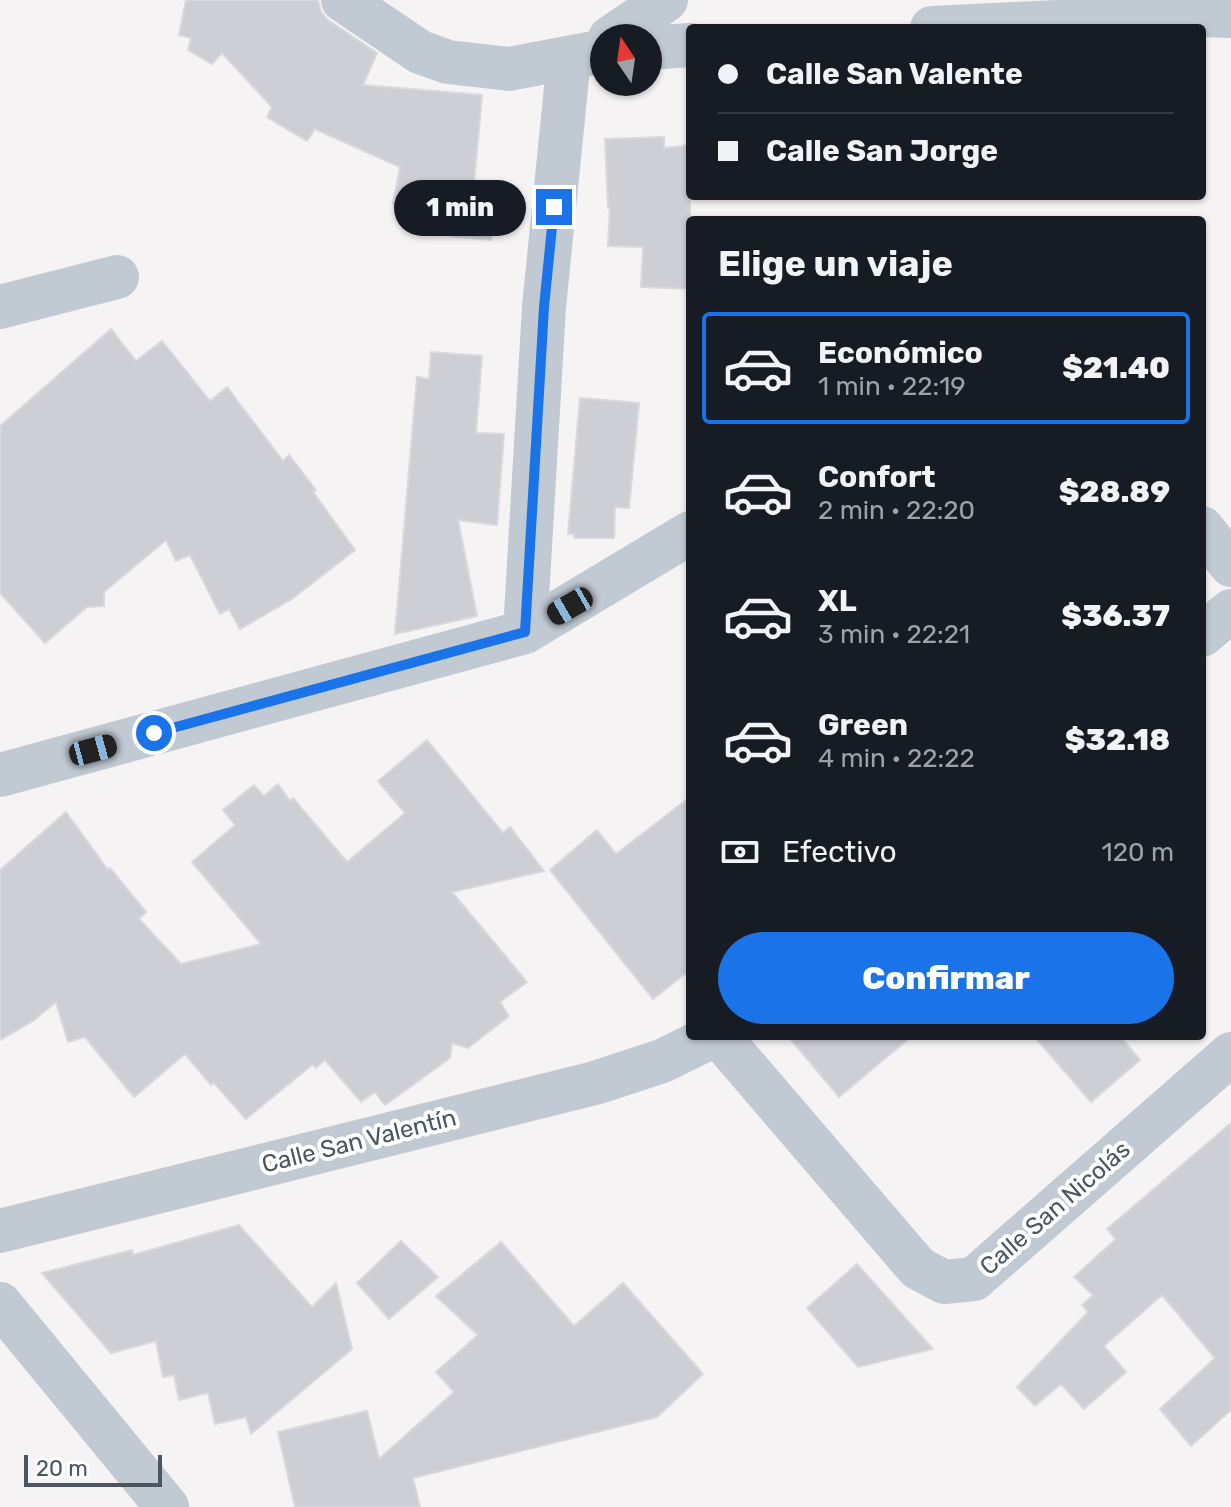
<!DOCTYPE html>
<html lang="es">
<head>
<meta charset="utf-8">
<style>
	body { margin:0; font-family:Rubik,sans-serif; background:#242831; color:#f1f3f6; height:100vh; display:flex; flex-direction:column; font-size:30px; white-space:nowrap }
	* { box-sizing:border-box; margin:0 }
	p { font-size:26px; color:#9ea1a6 }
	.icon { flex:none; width:44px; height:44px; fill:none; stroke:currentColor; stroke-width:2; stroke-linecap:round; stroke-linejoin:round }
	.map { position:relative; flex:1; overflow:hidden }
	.details { position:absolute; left:686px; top:216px; width:520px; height:824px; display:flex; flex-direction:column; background:#171b24; border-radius:8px; box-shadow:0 2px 6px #0004 }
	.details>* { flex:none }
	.top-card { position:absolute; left:686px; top:24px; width:520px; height:176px; border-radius:8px; box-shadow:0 2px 6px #0004; display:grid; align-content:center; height:176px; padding:0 32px; background:#171b24 }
	.needle { width:52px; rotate:347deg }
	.buttons { position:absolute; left:590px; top:24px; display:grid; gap:16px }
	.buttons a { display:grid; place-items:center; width:72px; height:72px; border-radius:50%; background:#171b24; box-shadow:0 2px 6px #0004; font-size:40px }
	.scale { position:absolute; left:24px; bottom:20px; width:138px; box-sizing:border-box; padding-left:8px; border:4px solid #4a5661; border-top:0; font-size:22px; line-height:28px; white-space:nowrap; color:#4a5661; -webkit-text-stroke:6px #fff; paint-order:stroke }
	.end { position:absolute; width:36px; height:36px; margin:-18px; border:10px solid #1a73e8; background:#fff; box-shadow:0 0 0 4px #fff }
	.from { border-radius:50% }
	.bubble { position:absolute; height:56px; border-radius:28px; background:#171b24; box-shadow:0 2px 6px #0004; font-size:26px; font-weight:800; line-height:56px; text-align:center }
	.car { position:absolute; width:24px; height:48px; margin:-24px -12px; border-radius:10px; box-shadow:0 0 6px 2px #0007; background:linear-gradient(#222 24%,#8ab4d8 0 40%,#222 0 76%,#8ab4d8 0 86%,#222 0) }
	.top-card b { display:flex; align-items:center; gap:28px; height:76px; font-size:30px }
	.top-card b+b { border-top:2px solid #363941 }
	.top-card i { width:20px; height:20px; background:#f1f3f6 }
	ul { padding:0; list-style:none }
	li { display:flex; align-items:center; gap:24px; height:112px; margin:0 16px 12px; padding:0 16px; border:4px solid transparent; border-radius:8px }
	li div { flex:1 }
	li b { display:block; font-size:30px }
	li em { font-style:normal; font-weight:800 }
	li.current { border-color:#1a73e8 }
	li>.icon { width:72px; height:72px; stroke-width:1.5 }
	h2 { padding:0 32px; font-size:36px; line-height:96px }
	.pay { display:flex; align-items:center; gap:20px; height:88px; padding:0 32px; font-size:30px }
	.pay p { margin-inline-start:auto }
	.primary-button { display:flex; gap:16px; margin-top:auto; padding:16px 32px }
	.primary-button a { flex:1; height:92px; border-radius:48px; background:#1a73e8; color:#fff; font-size:32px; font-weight:800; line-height:92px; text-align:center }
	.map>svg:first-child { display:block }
</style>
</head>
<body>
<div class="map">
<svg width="1231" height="1507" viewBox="0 0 1231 1507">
	<rect width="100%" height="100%" fill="#f5f3f3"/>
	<path fill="#cdcfd5" stroke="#d7d9de" stroke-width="2" d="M186,0h132l3,12 7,8 49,33 -14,32 119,10 -8,89 8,1 -2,15 15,2 -4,38 -40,-4 1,-11 -48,-13 1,-6 -12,-2 7,-37 -85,-38 -8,12 -40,-24 5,-10 -50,-54 -10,11 -24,-14 3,-12 -12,-3z
		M664,137v11l26,-3v144l-49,-2 2,-40 -35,-1 2,-38h-2l-3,-69z
		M111,329l25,32 26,-20 48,60 17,-14 56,74 6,-6 27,35 -3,2 42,58 -63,49 -52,30 -11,-20 -9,5 -30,-59 -14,6 -10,-21 -62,52v14l-17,1 -42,36 -45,-50v-167z
		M431,352l51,4 -6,77 28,1 -7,91 -39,-5 19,96 -82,18 22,-257 12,2z
		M580,398l59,5 -10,105 -14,-1 -1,31h-40v-4h-6z
		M427,740l76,93 7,-6 34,44 -92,21 75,90 -27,20 9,14 -41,32 -16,-5 -2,15 -65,47 -10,-13 -14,10 -36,-42 -9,8 -3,-4 -67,55 -32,-36 -3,2 -26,-31 -51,43 -49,-60 -17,5 -12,-40 -23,19 -33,19v-170l66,-58 42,58 2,-2 36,44 -7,7 42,45 80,-20 -69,-82 43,-37 -12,-15 31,-25 10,11 14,-12 12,17 3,-3 54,64 58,-49 -27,-32z
		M690,797v173l-37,29 -103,-129 47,-40 19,24z
		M788,1036h124l-73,61z
		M1034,1036h86l20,24 -49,42z
		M1231,1123v287l-40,36 -31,-37 55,-51 -53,-63 -58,51 22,26 -42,37 -23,-25 -26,22 -18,-19 71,-75 -6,-7 11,-10 -19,-18 42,-38 -9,-10z
		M239,1225l73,82 24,-24 16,66 -101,85 -5,-17 -31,7 -7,-31 -29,7 -5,-25 -11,2 -7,-36 -45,12 -69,-80 90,-23 1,5z
		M401,1241l37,36 -49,42 -32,-36z
		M501,1242l73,84 49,-43 80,91 -46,43 -244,61 7,29h-125l-17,-75 89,-21 12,48 75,-67 -18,-20 42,-37 -42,-39z
		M857,1264l76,85 -75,18 -51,-59z"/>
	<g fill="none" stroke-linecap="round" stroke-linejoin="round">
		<path stroke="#c1cad2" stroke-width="44" d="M343,0l77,52 28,10 61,7 95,-18
			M932,28l270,-13 29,1
			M610,38l56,-38
			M648,48l42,-3
			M0,307l117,-30
			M1202,528l29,37
			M525,632l19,-325 25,-249
			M1202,635l29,-24
			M0,775l525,-143 165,-99
			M719,1036l199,232 26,14 30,-3 257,-225
			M0,1231l595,-148 67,-22 51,-25
			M0,1304l167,203"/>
	</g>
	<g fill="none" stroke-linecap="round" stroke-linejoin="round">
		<path stroke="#1a73e8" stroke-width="10" d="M154,733l371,-101 19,-325 10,-100"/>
	</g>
	<g text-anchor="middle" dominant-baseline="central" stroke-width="8" stroke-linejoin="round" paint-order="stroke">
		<g font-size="24" fill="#4a5661" stroke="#fff">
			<text transform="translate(359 1141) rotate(-14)">Calle San Valentín</text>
			<text transform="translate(1055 1208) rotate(-41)">Calle San Nicolás</text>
		</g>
	</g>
</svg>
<div class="buttons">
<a><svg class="needle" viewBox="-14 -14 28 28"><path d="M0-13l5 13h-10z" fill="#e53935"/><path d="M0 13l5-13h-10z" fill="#9ea1a6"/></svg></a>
</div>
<div class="scale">20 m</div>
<i class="end from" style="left:154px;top:733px"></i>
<i class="end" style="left:554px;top:207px"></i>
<div class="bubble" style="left:394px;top:180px;width:132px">1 min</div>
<i class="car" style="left:570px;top:606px;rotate:240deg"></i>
<i class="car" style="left:93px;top:750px;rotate:75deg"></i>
<div class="top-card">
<b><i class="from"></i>Calle San Valente</b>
<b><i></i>Calle San Jorge</b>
</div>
<section class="details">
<h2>Elige un viaje</h2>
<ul>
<li class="current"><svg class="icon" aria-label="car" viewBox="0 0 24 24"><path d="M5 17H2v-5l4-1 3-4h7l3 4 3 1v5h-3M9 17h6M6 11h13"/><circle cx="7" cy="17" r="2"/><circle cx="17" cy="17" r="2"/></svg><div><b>Económico</b><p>1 min · 22:19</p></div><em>$21.40</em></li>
<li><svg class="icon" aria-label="car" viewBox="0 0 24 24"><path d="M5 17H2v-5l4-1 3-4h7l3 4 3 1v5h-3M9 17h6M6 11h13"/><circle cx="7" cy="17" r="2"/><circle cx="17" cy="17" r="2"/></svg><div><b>Confort</b><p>2 min · 22:20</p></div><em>$28.89</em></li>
<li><svg class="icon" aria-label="car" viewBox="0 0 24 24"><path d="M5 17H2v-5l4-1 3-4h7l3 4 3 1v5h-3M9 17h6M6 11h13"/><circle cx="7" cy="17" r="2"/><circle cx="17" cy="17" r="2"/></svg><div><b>XL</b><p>3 min · 22:21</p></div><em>$36.37</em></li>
<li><svg class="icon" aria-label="car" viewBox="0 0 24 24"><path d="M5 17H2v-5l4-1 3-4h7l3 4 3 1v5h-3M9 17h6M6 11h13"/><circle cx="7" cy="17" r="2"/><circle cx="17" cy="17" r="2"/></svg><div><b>Green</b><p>4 min · 22:22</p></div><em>$32.18</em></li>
</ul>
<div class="pay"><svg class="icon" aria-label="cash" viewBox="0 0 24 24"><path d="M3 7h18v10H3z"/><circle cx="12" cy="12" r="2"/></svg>Efectivo<p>120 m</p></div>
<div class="primary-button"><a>Confirmar</a></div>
</section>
</div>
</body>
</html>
